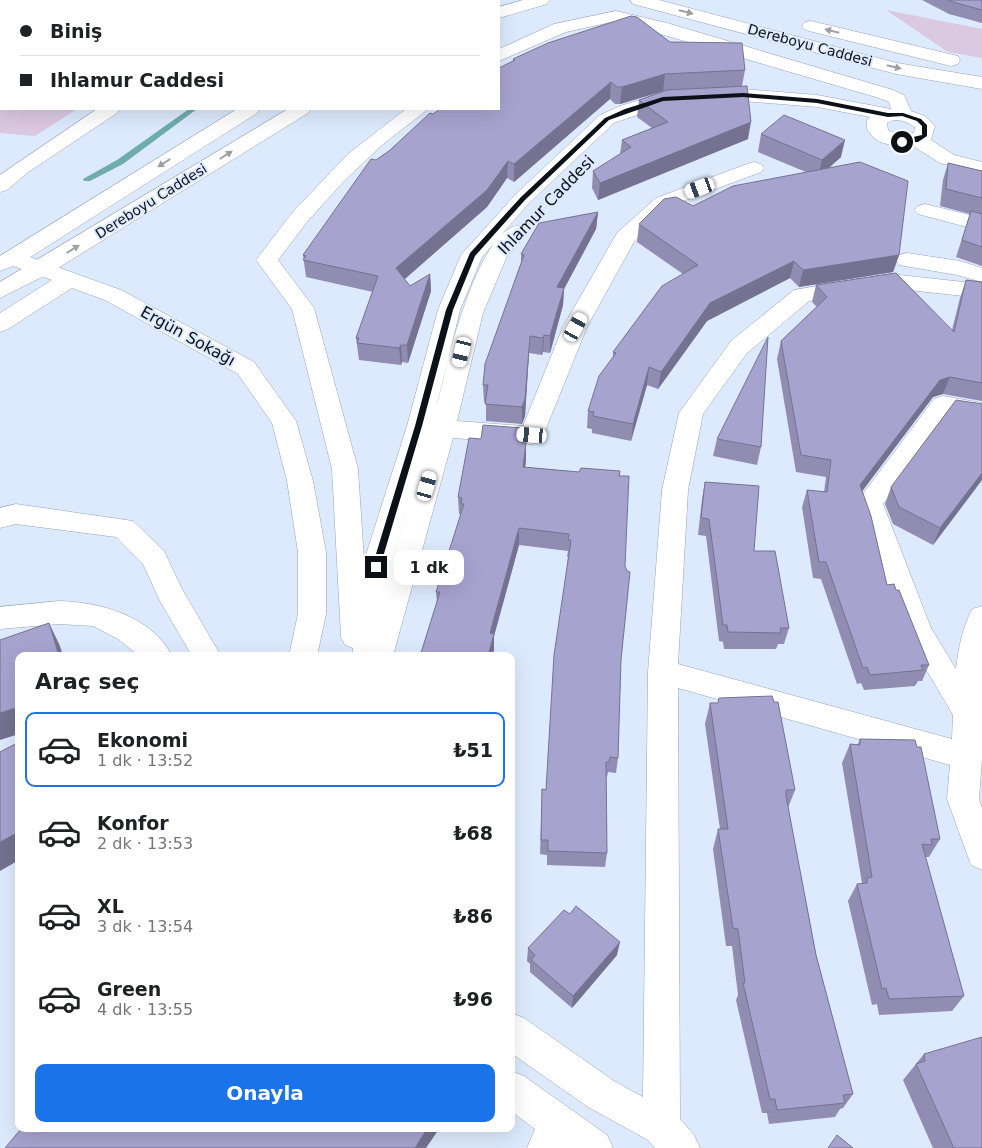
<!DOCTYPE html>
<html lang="tr">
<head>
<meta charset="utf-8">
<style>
	body { margin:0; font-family:"DejaVu Sans",sans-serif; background:#f6f6f6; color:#202124; height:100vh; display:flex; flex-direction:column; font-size:19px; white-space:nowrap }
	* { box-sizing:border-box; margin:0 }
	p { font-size:16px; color:#757577 }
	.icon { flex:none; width:28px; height:28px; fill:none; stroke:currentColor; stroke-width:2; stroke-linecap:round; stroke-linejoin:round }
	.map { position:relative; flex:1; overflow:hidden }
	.panel { position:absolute; left:15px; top:652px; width:500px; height:480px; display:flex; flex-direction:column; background:#fff; border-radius:10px; box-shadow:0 5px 20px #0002 }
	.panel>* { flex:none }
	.banner { position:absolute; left:0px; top:0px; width:500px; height:110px; box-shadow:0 5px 20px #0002; display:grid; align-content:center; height:110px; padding:0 20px; background:#fff }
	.end { position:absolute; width:22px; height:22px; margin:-11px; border:6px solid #0c1117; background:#fff; box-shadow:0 0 0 2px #fff }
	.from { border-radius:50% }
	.bubble { position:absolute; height:35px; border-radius:10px; background:#fff; box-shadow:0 5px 20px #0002; font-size:16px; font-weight:700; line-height:35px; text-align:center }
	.car { position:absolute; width:15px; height:30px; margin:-15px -8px; border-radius:6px; box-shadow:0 0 4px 1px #0007; background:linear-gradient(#fff 24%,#345 0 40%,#fff 0 76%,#345 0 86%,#fff 0) }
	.banner b { display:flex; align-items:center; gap:18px; height:48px; font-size:19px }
	.banner b+b { border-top:1px solid #e0e0e0 }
	.banner i { width:12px; height:12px; background:#202124 }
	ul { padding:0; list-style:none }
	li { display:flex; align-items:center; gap:15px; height:75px; margin:0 10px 8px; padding:0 10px; border:2px solid transparent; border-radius:10px }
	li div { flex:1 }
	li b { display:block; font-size:19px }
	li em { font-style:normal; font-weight:700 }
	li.selected { border-color:#1a73e8 }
	li>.icon { width:45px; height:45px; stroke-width:1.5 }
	h2 { padding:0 20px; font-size:22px; line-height:60px }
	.primary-button { display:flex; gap:10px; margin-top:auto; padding:10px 20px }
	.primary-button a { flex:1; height:58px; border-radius:10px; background:#1a73e8; color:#fff; font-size:20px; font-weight:700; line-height:58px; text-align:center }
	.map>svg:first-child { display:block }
</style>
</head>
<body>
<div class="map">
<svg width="982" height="1148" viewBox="0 0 982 1148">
	<rect width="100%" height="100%" fill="#ddeafd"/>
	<path fill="#dbc8e1" d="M0,0h245l-244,1v108h76l-42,27 -35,-3z
		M886,10l96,19v29l-34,-6z"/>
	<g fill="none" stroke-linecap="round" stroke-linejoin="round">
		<path fill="#6facad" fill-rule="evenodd" d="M189,109h8l-74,55 -33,17h-6l-1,-2 34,-19z"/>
		<g stroke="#98a4b6" stroke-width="1">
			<path id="minor" d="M616,11l51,12 226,67 11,5 7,16 14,5 10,10 -4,14 23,15 28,7v12l-42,-11 -27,-17h-19l-14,-4 -6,-4 -7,-9v-8l3,-4 -53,-10 -74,-6 -78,4 -51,18 -84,79 -48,55 -22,53 -23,95c8,-33 42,-191 89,-179l3,5 -22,25 -24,57 -26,108 66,5 40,-99 54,-94 39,-35 91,-34 7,-2 7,2 3,4 -3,4 -91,34 -36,36 -47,85 -46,114 -9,3 -79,-6 -59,214 -2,4h-39v-8l-8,-3 -4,-8 -9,-168 -40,-160 -36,-49 36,-47 56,-59 58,-45h22l-46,36 -39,37 -36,40 -29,38 36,48 44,161 6,92 43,-135 31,-116 23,-55 55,-61 84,-79 20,-9 43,-13 80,-4 74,6 74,14 -2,-7 -10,-4 -263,-77 -50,11 -67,29v-12l55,-25zM894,120l10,1 11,6 -1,6 -18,1 -8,-4 -1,-7zM427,442l-38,128 1,-3z
				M1,85v12l-1,1v-12z
				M925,204l57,14v13l-64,-17 -4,-4 4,-4z
				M13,251l108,39 133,72 42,59 17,60 13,71v62l-9,42h-28l9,-42v-62l-11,-71 -15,-58 -34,-49 -133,-74 -33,-12 -64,41 -8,3v-19l52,-33 -47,-17 -3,-5 3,-5z
				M907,253l53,8 22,7v14l-25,-7 -58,-10 -3,-5 3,-5z
				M890,274l92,10v14l-92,-10 -81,13 -62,52 -44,61 -15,76 -10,174 274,75 1,-24 -49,-83 -48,-129 78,-104 9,-3 39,7v18l-33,-6 -66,89 48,124 25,41c2,-20 7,-42 16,-60l10,-3v152l-3,41 3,9v62l-11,-5 -24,-66 3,-34 -272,-77 2,431 14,16 6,13h-45l-7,-8 -60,-33 -77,-54v-40l13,5 90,63 29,16 5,-425 14,-182 17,-77 52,-72 63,-51z
				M16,504l117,17 31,30 18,38 39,67h-29l-32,-55 -17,-37 -27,-27 -100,-13 -16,4v-20z
				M59,601c41,1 93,15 113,55h-33l-21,-17 -25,-13 -34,-2 -59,5v-22z
				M511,1071l13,5 83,59 6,13h-86l8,-19 -24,-18z"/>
		</g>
		<g stroke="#98a4b6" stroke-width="1">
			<path id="secondary" d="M523,0h27l-3,4 -48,14v-11z
				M630,0h29l238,63 85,14v12l-86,-15 -263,-70z
				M811,21l147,35 2,4 -2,4 -7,2 -146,-36 -3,-4 3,-4z
				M97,109h23l-3,4 -90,60 -20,17 -7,2v-17z
				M237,109h23l-3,4 -236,150 -21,8v-15z
				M288,109h23l-3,4 -258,160 -50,25v-16z"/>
		</g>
		<use href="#minor" fill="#fff" fill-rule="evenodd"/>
		<use href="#secondary" fill="#fff" fill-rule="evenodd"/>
	</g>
	<path fill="#908cb2" d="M922,0h60v23l-33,-9z
		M670,42l75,28 -3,16 6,53 -150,61 -6,-12 1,-17 27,-17 2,-14 30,-12 -15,-11 2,-17 25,-9 -44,13h-5l-5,-5 -96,83 -7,-4 -20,29 -83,72 6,7 20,-12 1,17 -23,72 -6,-1 -1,3 -42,-5 -3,-22 17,-46 -67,-15 -3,-22 73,-95 137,-99v-2z
		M761,134l80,23 -12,11 70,87 -6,17 -94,15 -9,-9 -83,43 -49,68 -11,-4 -16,56 -39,-8v-4l-5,-1 1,-17 25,-54v-5l70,-78 -46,-32 2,-18 54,-18 113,-34 -48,-20z
		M948,163l34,8v95l-26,-9 14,-43 -30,-8 3,-26z
		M598,212l-2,17 -32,60 -1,16 -13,48 -7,-1 -1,3 -13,-2 -4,63 -3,8 -36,-3v-19h-2l-1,-17 38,-121v-10z
		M966,280l16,2v119l-39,-7 -10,3 -71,94 25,94 42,80 -7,16h-4l-3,5 -51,4 -3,-7 -4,1 -36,-105 -8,-1 -11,-71 5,-17 17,2 2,-15 -30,-5 -19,-113 4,-18 36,-34 -5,-5 4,-17 136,45 8,-32z
		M523,428v15l3,17 -1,7 54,5 41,-1 1,189 -3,98 -2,15 -8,-1 -1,5h-1l1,76 -2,14 -58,-2v-10l-7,-1 2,-65 4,1 22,-233h-1l1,-6 -49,-6 -25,91v14l-2,6h-72l17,-53 -1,-11 25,-77 -2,-1 -1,-17 23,-58z
		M717,439l44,8 -4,18 -44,-9z
		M705,482l49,69 35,77 -5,16h-6l-2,5h-52l-1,-7 -4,-1 -13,-105 -8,-1 4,-36z
		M891,487l85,1 -43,57 -40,-21 -8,-20z
		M719,698l76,92 -7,18 28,147 37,139 -10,14 -3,1 -5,8 -66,7 -2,-11h-5l-26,-113 2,-5 -6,-49h-6l-13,-97 5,-20h2l-15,-105 5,-21h8z
		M860,739l80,100 -11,18h-4l39,139 -12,15 -73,4 -2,-11 -5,1 -24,-104 9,-17 5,-1 -20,-120 8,-19h8z
		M528,948l89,7 -45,53 -42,-36v-8l-3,-3z
		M924,1054l58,94h-49l-30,-68z"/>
	<path fill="#757291" d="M665,74l-2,17 -43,13 2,-17z
		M611,82l-1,17 -96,83v-18z
		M751,122l-3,17 -150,61 2,-17z
		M845,140l-4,17 -23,20 4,-17z
		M508,161l-1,17 -20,29 -90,79 -1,-18z
		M598,212l-2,17 -32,60 -1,16 -13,48v-17l7,-49z
		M899,255l-6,17 -94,15 4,-17z
		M794,261l-4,17 -83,43 -49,68 3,-17 49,-69z
		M430,274l1,17 -23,72 -1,-18z
		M544,335l-1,17 -1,3 1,-17z
		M530,336l-5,80 -3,8v-17z
		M401,345l1,17 -1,3 -2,-17z
		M649,367l-2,18 -16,56 2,-17z
		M950,377l-7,17 -10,3 -79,105 6,-17 80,-105z
		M526,443v17l-3,24v-17z
		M982,473v7l-6,8 -43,57 7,-17z
		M519,528v17l-25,91v14l-2,6h-4l2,-23z
		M49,623l11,23 3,10h-4z
		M19,707v27l-19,6v-27z
		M19,832v28l-19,11v-29z
		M620,942l-3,13 -45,53 1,-12z
		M427,1129h12l-13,19h-11z"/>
	<path fill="#a7a3cf" stroke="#757291" d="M948,0h34v10l-29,-8z
		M631,16l6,1 33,25 72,1 3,27 -80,4 -43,13h-5l-6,-5 -97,82 -6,-3 -21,29 -91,78 14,18 20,-12 -23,71h-6l-2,3 -42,-5 2,-5h-3l22,-62 -75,-16 3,-4 -3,-1 68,-96 5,1 13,-9 41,-38 3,1 7,-5h59v-41l16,-8 -2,-1 35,-16z
		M747,86l4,36 -151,61 -7,-12 38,-24 -9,-7 46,-18 -29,-22 28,-10z
		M784,115l61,25 -23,20 -61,-26z
		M860,162l48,19 -9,74 -96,15 -9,-9 -84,42 -49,69 -12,-5 -16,57 -40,-8 1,-4 -6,-1 11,-35 17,-23 -3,-1 49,-66 36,-21 -59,-41 25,-25 12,-2 17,9 40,-20z
		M948,163l34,8v27l-36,-9z
		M971,211l11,3v33l-20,-7z
		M598,212l-41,75 7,1 -14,48 -6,-1 -1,3 -13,-2 -5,63 -3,8 -37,-3 3,-19h-5l2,-21 39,-109 -3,-1 18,-31z
		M896,273l58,59 12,-52 16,2v101l-32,-6 -10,3 -80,105 11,31 16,69 7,-1 2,6h3l30,75h-8l2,5 -53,5 -3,-8 -4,1 -37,-106h-7l-12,-72 20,2 4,-32 -30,-5 -20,-114 46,-44 -11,-12z
		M768,337l-7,110 -44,-8z
		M956,400l26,4v69l-42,55 -41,-21 -8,-20z
		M483,425l40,3 -1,15h4l-3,24 56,5 2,-4 39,3 -1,5h10l-4,90 2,5 3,1 -9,88 -3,98 -8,-1 -1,5h-3l1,91 -59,-2v-11h-7l1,-51 4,1 8,-135 17,-115h-3l1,-6 -50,-6 -29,105 4,1 -6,22h-68l20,-64h-4l28,-88h-3l1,-6 -4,-1 11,-59 12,1z
		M705,482l54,4 -5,65h21l14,77h-9l1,5 -53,-1 -1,-7h-4l-14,-106 -8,-1z
		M49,623l10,33h-40v51l-19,6v-73z
		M772,696l2,6h4l17,88h-9v6l30,159 37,139 -10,1 2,8 -68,7 -2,-11h-5l-27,-116h2l-7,-54 -5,-1 -15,-99h10l-18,-126h8l1,-5z
		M860,739l55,1 2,7h4l19,92h-9l1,6 -10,-1 42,152 -75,3 -3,-11 -4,1 -25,-105 10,-1v-5l5,-1 -22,-133 10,1z
		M19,742v90l-19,10v-90z
		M576,906l44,36 -47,54 -42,-36 4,-5 -7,-7 36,-38 6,4z
		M982,1037v111h-28l-38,-84 9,-3 -1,-7z
		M21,1129h406l-12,19h-410z
		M837,1135l16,13h-25z"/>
	<defs><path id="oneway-solid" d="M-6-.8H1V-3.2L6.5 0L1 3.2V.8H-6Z" transform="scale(1.25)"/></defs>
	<g fill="#9ea0a2">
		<use href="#oneway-solid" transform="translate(686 12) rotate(14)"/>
		<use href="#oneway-solid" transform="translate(832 31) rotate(-166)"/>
		<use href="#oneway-solid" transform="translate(894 67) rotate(13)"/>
		<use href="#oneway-solid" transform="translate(226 155) rotate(-32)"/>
		<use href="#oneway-solid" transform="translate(164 163) rotate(148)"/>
		<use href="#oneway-solid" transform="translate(73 249) rotate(-32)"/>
	</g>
	<path fill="#0c1117" d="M743,93l74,6 71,14h15l18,6 6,6v11l-9,6 -18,1v-3l22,-5v-9l-5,-5 -15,-5 -14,1 -71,-14 -74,-6 -80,4 -54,19 -84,80 -50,56 -22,54 -31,116 -42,141 -7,3 -1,-3 43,-141 31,-116 24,-57 51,-56 84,-79 20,-9 38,-12z"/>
	<g text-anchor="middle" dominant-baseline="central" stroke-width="4" stroke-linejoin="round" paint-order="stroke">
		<g font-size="14" fill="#0c1117" stroke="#ddeafd">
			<text transform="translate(810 45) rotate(15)">Dereboyu Caddesi</text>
			<text transform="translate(151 201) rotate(-32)">Dereboyu Caddesi</text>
		</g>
		<g font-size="16" fill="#0c1117" stroke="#ddeafd">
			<text transform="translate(546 205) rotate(-46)">Ihlamur Caddesi</text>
			<text transform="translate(188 336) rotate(29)">Ergün Sokağı</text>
		</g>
	</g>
</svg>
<i class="end from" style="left:902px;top:142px"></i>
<i class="end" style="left:376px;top:567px"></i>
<div class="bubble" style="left:394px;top:550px;width:70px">1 dk</div>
<i class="car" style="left:700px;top:188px;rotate:250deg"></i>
<i class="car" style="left:576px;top:327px;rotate:29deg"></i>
<i class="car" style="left:462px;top:352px;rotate:194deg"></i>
<i class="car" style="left:532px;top:435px;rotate:274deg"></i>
<i class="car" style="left:427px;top:486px;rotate:16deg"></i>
<div class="banner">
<b><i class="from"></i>Biniş</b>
<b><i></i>Ihlamur Caddesi</b>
</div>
<section class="panel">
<h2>Araç seç</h2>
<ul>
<li class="selected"><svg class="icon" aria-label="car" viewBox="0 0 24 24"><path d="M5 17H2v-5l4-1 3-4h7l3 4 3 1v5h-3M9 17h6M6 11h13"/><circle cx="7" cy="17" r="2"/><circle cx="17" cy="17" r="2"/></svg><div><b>Ekonomi</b><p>1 dk · 13:52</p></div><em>₺51</em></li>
<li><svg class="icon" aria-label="car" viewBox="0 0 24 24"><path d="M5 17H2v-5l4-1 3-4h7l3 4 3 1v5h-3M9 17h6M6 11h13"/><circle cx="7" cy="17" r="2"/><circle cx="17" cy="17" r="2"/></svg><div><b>Konfor</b><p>2 dk · 13:53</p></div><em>₺68</em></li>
<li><svg class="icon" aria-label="car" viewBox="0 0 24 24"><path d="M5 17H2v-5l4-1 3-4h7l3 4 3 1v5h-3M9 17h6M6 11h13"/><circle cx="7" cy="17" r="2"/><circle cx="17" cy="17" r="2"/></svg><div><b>XL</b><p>3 dk · 13:54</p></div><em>₺86</em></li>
<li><svg class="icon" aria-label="car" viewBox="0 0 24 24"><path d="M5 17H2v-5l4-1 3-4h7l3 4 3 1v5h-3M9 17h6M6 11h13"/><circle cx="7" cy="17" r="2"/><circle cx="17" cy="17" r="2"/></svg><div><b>Green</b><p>4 dk · 13:55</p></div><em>₺96</em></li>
</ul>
<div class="primary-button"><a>Onayla</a></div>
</section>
</div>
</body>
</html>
